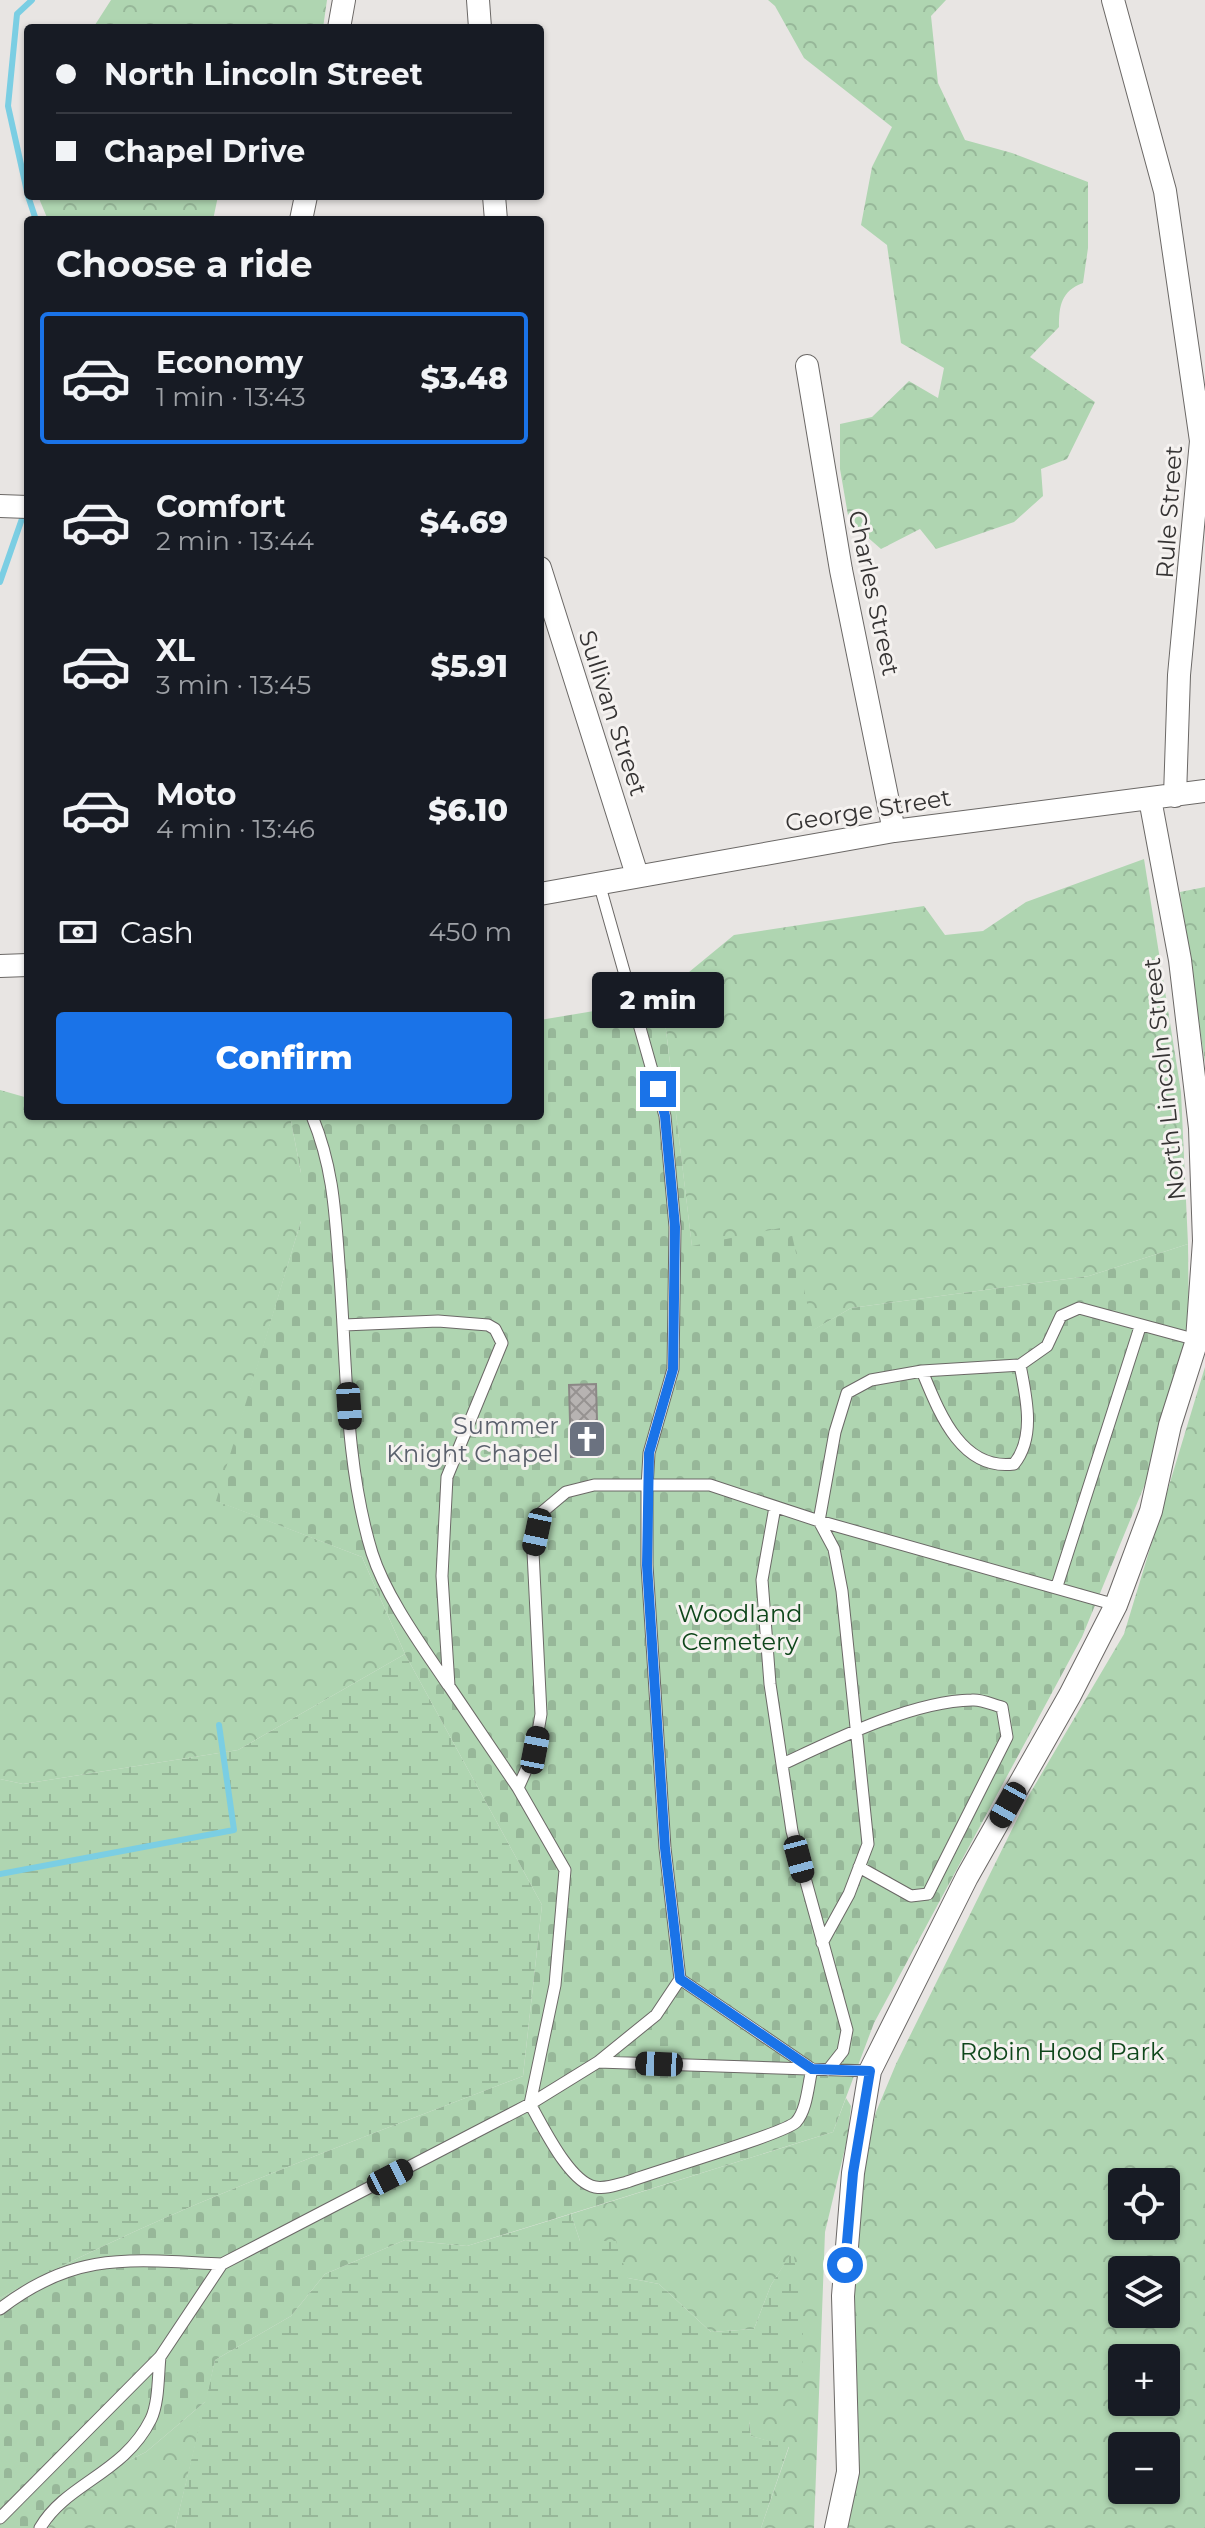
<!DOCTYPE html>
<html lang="en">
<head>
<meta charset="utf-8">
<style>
	body { margin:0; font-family:Montserrat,sans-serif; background:#242831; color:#f1f3f6; height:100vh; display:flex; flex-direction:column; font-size:30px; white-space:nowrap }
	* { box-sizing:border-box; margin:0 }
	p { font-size:26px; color:#9ea1a6 }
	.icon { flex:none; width:44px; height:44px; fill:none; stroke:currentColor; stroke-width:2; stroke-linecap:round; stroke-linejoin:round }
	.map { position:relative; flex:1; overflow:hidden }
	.panel { position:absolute; left:24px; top:216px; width:520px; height:904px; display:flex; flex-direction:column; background:#171b24; border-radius:8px; box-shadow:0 2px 6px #0004 }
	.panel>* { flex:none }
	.guide { position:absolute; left:24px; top:24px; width:520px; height:176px; border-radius:8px; box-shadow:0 2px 6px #0004; display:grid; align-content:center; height:176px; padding:0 32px; background:#171b24 }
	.controls { position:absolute; left:1108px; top:2168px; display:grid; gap:16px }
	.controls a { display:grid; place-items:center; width:72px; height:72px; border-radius:8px; background:#171b24; box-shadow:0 2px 6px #0004; font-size:40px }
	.end { position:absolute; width:36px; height:36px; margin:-18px; border:10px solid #1a73e8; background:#fff; box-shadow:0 0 0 4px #fff }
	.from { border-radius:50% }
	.bubble { position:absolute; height:56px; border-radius:8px; background:#171b24; box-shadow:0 2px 6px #0004; font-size:26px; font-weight:800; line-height:56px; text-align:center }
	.car { position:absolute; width:24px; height:48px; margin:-24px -12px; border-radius:10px; box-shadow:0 0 6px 2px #0007; background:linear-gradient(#222 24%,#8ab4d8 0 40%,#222 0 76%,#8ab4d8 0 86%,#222 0) }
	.guide b { display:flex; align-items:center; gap:28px; height:76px; font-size:30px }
	.guide b+b { border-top:2px solid #363941 }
	.guide i { width:20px; height:20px; background:#f1f3f6 }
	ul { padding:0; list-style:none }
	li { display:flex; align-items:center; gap:24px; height:132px; margin:0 16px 12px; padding:0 16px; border:4px solid transparent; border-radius:8px }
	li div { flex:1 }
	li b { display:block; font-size:30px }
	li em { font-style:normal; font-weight:800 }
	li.current { border-color:#1a73e8 }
	li>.icon { width:72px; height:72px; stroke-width:1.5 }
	h2 { padding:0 32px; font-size:36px; line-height:96px }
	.pay { display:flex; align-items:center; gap:20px; height:88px; padding:0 32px; font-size:30px }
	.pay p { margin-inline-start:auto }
	.cta { display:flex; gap:16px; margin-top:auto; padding:16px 32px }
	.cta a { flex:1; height:92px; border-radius:8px; background:#1a73e8; color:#fff; font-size:32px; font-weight:800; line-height:92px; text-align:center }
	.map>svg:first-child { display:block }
</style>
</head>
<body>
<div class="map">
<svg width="1205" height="2528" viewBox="0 0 1205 2528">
	<defs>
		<pattern id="forest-crowns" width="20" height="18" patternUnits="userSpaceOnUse" patternTransform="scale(2)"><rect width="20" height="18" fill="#afd5b1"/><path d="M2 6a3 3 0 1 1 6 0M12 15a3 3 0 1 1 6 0" fill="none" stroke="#97b799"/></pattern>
		<pattern id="wetland-marsh" width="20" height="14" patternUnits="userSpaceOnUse" patternTransform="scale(2)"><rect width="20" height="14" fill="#afd5b1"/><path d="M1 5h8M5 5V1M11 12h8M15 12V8" fill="none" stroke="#97b799"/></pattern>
		<pattern id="cemetery-stones" width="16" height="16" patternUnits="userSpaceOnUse" patternTransform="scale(2)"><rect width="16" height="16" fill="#afd5b1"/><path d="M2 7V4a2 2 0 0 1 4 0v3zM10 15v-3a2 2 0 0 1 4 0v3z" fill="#97b799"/></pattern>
		<pattern id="building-cross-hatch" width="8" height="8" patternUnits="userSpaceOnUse" patternTransform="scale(2)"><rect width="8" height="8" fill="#b7b3b2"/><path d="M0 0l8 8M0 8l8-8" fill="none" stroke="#969291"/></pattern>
	</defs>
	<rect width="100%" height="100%" fill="#e8e5e3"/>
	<path fill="url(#forest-crowns)" fill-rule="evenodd" d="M111,0h216l-4,28h-230z
		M768,0h178l-15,16 7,67 27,57 47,13 76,29v66l-5,35c-22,8 -24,23 -24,44l-29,30 65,45 -28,57 -26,10 2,27 -29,26 -78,27 -16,-20 -39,20 -32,-28 -9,-52v-45l32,-7 37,-36 29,17 6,-30 -43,-25 -14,-98 -26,-20 11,-58 20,-40 -88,-69 -29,-52z
		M38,196h180l-5,24h-165z
		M1144,859l37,233 7,152 -99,32 -238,32 -39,23 -120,-84 -29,-242 20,-28 51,-42 190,-29 21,29 38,-4 43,-29z
		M1205,887v176l-25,-171z
		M0,1090l28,8v18h262l11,57v48l-84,280 145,56 43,97 -167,96 -215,34 -23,-5z
		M1205,1367v1161h-366l10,-230 15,-136 12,-50 20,-48 133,-269 95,-161zM1122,2182h44v44h-44zM1122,2270h44v44h-44zM1122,2358h44v44h-44zM1122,2446h44v44h-44z
		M846,2098l5,8 -4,34 -22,92 -11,296h-53l28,-81 -38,-11 -2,-15 44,-170 -22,34 -17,44 -43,3 -52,-48 -31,-6 -48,-37 -9,-27 262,-82z
		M206,2401l-31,127h-127l28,-42 70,-34z"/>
	<path fill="url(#wetland-marsh)" d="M405,1654l137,251 -19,171c-177,68 -355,132 -523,222v-519l23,5 215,-34z
		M571,2214l9,27h36l12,37 31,6 52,48 43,-3 17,-44 22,-35 10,72 -1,54 -53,45 2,15 38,10 -28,82h-586l40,-168 76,-44 34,-42 80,-34 62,6z"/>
	<path fill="url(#cemetery-stones)" d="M663,1005l29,241 98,-20 23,104 38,-22 238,-32 99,-32 1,95 -44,145 -63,153 -208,386 -41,109 -366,114 -62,-6 -80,34 -34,42 -76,44 -9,41 -60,51 -70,34 -28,42h-48v-230c168,-90 346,-154 523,-222l19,-171 -137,-251 -43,-97 -146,-56 85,-280v-48l-11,-57h250v-96l72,-12z"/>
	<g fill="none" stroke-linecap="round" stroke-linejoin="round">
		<path stroke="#7bcee3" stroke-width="6" d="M28,196l-20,-90 9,-92 15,-14
			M28,196l8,24
			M0,582l24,-69
			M0,1874l234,-44 -15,-105"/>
	</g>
	<path fill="url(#building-cross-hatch)" stroke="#8b8886" stroke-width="2" d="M596,1384l2,73h-27l-2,-72z"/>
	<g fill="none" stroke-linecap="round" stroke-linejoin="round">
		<g stroke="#6b6866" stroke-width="13">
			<path id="service" d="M312,1116c21,51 23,94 27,148 8,96 5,197 33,289 14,44 50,93 76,132
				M344,1325l94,-4 50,4 7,4 7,14 -55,134 -5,99 7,110 69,102 47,82 -10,115 -25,119c13,22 39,78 65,83 11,2 21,-2 32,-5 26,-10 157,-48 169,-60 11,-12 12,-37 16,-53l-132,-90
				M922,1371c17,41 39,100 92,93 22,-27 12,-68 6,-99
				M775,1507l-13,73 8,104 22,147 55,199 -4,21 -15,19
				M1057,1586l83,-259
				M783,1764c53,-25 130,-63 189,-64 10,-1 21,5 30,7l5,30 -79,157 -17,2 -52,-29
				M518,1788l17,-38 6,-36 -8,-162 8,-39 25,-21 28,-7h116l109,36 297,84
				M822,1943l27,-49 19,-50 -26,-253 -8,-42 -15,-28 16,-89 12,-39 24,-13 51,-9 98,-6 27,-19 14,-30 18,-8 118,32
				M598,2062l272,9
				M0,2309c76,-59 132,-49 222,-45
				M0,2518l160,-161 62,-93 308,-160 68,-42 58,-47 24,-36 -15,-131 -18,-283v-77l2,-35 24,-84 2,-142 -10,-111 -66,-233
				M40,2528c26,-45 84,-54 111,-109 8,-17 7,-44 9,-62"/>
		</g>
		<g stroke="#6b6866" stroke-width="24">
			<path id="minor" d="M478,0l2,28
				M1113,0l52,191 36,250 -22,234 -4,121
				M339,28l5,-28
				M494,196l2,24
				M301,220l5,-24
				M807,366l34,204 53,261
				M0,506l28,1
				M540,568l97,307
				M540,894l354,-63 311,-40
				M0,966l28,-1
				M836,2528l12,-56 -5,-176 10,-123 17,-102 97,-194 103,-182 46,-90 35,-94 19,-86 27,-85 7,-99 -4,-113 -20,-168 -30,-161"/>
		</g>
		<use href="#service" stroke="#fff" stroke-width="11"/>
		<use href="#minor" stroke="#fff" stroke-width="22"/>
	</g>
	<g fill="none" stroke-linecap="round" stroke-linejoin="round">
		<path stroke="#1a73e8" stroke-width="10" d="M658,1089l7,27 10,111 -2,142 -24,84 -2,112 18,283 15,131 132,90 58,2 -17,102 -8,92"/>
	</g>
	<defs>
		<g id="church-square" transform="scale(2)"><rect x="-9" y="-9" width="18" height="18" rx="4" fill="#6b7280" stroke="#f5f2f0"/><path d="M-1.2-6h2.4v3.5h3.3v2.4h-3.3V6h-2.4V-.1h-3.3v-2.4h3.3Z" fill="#fff"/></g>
	</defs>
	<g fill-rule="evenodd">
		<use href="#church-square" x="587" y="1439"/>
	</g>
	<g text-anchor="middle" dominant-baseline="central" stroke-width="6" stroke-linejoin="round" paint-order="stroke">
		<g font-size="24" fill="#353333" stroke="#f5f2f0">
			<text transform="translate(1169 512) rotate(-86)">Rule Street</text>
			<text transform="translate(874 593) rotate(78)">Charles Street</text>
			<text transform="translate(613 713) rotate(72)">Sullivan Street</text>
			<text transform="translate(868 810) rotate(-9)">George Street</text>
			<text transform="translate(1164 1079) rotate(-96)">North Lincoln Street</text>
		</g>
		<g font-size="24" fill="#5b616d" stroke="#f5f2f0" text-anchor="end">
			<text x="559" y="1425">Summer<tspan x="559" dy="28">Knight Chapel</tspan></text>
		</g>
		<g font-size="24" fill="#0e461a" stroke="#f5f2f0">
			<text x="740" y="1613">Woodland<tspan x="740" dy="28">Cemetery</tspan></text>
			<text x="1062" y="2051">Robin Hood Park</text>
		</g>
	</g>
</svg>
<div class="controls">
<a><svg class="icon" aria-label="locate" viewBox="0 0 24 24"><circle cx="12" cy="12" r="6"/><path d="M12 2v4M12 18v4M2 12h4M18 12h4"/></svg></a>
<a><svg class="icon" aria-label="layers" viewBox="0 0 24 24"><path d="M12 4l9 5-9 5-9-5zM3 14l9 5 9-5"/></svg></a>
<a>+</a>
<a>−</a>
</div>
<i class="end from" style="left:845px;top:2265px"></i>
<i class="end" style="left:658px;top:1089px"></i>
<div class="bubble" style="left:592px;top:972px;width:132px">2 min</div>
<i class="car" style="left:349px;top:1406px;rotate:176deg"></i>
<i class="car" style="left:537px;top:1532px;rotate:192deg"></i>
<i class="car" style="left:535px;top:1750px;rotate:11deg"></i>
<i class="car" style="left:1008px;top:1805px;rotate:209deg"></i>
<i class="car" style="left:799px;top:1859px;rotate:165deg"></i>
<i class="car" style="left:659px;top:2064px;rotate:272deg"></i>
<i class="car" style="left:390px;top:2177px;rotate:63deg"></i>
<div class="guide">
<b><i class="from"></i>North Lincoln Street</b>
<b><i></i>Chapel Drive</b>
</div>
<section class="panel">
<h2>Choose a ride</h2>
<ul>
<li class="current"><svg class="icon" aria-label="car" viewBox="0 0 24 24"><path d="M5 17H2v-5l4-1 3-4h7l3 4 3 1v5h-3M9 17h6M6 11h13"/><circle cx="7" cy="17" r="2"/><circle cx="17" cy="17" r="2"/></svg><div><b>Economy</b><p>1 min · 13:43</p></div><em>$3.48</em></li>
<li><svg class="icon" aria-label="car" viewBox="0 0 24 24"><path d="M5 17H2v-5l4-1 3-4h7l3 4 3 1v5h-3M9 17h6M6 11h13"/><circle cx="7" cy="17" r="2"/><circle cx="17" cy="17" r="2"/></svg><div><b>Comfort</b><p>2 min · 13:44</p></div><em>$4.69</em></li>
<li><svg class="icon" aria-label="car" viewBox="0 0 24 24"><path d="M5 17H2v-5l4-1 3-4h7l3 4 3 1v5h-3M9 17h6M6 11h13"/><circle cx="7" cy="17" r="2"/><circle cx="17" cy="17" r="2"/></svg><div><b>XL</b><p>3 min · 13:45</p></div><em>$5.91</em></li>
<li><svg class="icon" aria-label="car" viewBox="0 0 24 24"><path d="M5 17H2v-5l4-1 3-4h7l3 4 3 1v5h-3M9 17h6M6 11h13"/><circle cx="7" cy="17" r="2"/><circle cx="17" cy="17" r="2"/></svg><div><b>Moto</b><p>4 min · 13:46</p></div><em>$6.10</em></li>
</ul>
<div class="pay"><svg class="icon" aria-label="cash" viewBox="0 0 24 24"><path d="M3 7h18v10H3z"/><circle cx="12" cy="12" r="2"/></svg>Cash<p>450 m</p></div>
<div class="cta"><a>Confirm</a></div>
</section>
</div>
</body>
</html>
